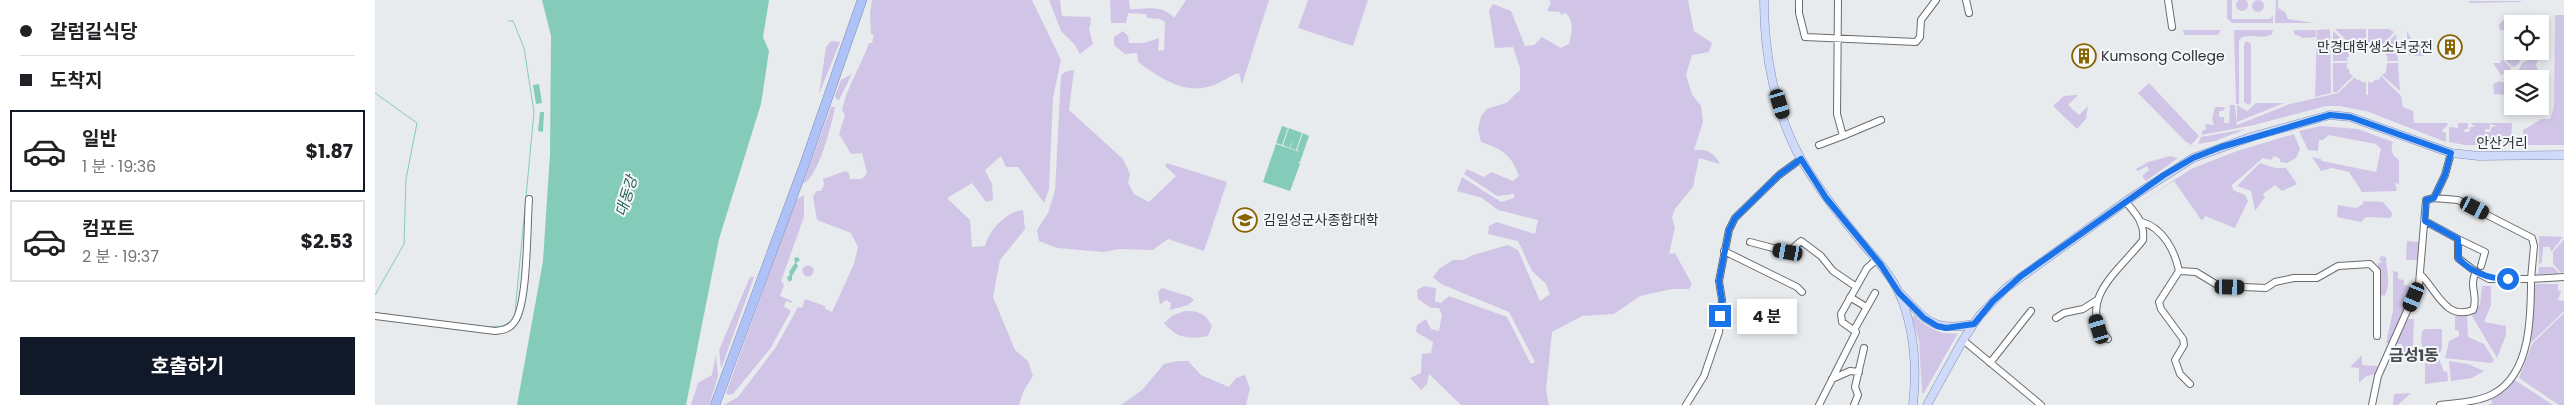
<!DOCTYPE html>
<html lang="ko">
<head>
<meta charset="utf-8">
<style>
	body { margin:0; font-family:Poppins,"Noto Sans KR",sans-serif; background:#f2f2f2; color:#202124; height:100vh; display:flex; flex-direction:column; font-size:19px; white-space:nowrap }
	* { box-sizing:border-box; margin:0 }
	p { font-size:16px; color:#757577 }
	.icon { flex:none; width:28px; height:28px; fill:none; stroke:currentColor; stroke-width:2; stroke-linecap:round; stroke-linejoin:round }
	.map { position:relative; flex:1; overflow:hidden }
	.drawer { display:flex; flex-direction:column; background:#fff; width:375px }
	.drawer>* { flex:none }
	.banner { display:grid; align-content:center; height:110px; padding:0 20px; background:#fff }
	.fabs { position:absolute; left:2129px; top:15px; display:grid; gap:10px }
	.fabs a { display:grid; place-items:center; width:45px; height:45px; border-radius:0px; background:#fff; box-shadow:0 2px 8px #0003; font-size:25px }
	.end { position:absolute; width:22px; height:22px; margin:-11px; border:6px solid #1a73e8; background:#fff; box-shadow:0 0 0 2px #fff }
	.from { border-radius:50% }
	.bubble { position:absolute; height:35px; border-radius:0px; background:#fff; box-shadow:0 2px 8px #0003; font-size:16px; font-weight:700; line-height:35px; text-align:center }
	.car { position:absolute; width:15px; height:30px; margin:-15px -8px; border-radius:6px; box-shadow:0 0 4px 1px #0007; background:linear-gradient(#222 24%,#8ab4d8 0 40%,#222 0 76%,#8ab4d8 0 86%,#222 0) }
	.banner b { display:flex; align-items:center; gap:18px; height:48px; font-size:19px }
	.banner b+b { border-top:1px solid #e0e0e0 }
	.banner i { width:12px; height:12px; background:#202124 }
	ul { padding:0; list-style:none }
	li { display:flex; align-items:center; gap:15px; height:82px; margin:0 10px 8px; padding:0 10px; border:2px solid #e0e0e0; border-radius:0px }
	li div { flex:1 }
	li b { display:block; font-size:19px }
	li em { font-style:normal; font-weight:700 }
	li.current { border-color:#111827 }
	li>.icon { width:45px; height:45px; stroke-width:1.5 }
	.primary-button { display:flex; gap:10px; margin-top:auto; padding:10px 20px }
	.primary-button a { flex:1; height:58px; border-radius:0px; background:#111827; color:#fff; font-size:20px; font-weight:700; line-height:58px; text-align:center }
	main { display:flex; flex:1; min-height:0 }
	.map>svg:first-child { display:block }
</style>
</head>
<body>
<main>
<section class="drawer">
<div class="banner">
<b><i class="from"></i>갈럼길식당</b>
<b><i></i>도착지</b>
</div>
<ul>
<li class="current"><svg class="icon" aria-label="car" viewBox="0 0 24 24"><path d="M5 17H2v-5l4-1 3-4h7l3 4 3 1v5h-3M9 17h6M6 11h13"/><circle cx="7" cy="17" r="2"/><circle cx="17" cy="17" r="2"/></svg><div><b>일반</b><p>1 분 · 19:36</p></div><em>$1.87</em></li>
<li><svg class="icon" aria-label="car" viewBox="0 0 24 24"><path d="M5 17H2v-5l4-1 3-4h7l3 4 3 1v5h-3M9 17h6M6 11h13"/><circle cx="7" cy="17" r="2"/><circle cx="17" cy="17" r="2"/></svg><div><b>컴포트</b><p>2 분 · 19:37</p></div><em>$2.53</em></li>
</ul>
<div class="primary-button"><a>호출하기</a></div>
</section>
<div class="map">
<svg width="2189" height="405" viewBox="0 0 2189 405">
	<rect width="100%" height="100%" fill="#e8ebed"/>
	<path fill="#d0c5e6" d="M1861 5a6 6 0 1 1 12 0a6 6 0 1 1-12 0Z
		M1877 6a6 6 0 1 1 12 0a6 6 0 1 1-12 0Z
		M497,0h160l29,60 -8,38 -4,91 -5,14 -26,-36h-12l-5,-11 -16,14 7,14 1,16 -7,2 -14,-19 -25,15 23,22 2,27 13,-1c5,-17 21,-34 38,-36l2,19 -25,31 -7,37 22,53 13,11 5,15 -9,14 -5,15h-295l14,-8 38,-50 22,-40 4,1 3,-9 20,7v3l7,3 22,-48 4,-17 -7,-14 -34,-13 -4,-24 4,-5h4l3,-6 -1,-6 22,-8 4,2 1,6h12l5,-6 -5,-20 -11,1 -12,-20 6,-19 -3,-5c5,-24 19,-44 27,-67h3l2,-8 -3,-1 -1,-21z
		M674,0h11l2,16 28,1 1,4 -2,8 4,15 -13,10 -5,-9 -14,-14z
		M735,0h19l1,9c17,0 33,-5 44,9l12,-18h83l-27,84 -3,-11c-11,3 -19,11 -28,13 -28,9 -52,-9 -73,-24l-1,-9 -12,1 -11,-9v-8l9,-6 5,5 1,7h15l15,-5 -1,13 6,-1 1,-28 -5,-3 -13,-1 -1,-4 -18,-1 -2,10h-15z
		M933,0h60l-15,46 -55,-18z
		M1174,0h139l6,31 18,12 -3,9 -17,3 -6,20 6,19 9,12 2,16 -9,28c13,-1 20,3 26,14l-21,-6 -6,29 -19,23 -2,8 3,9 -6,27 6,-1 17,31 -3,5h-17l-32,7 -26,18 -32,2 -30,16 -6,58 3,15h-88l-32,-31 -2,10 -6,6 -11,-12 11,-5 1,-19 9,-1 2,-11 -17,-10 1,-7 9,-6 5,10 8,2 3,-16 -3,-7h-8l-13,-9 -1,-9 7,-4 12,2 -1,13 6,2 8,-7 58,21 24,47 4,-2 -26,-50 -68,-28 -8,-7 7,-9 13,-8h10l10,-5 35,-10 10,5 22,51 10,-7 -4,-10 -14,-13 -14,-30 -30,-7 1,-8 8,-4 38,12 3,-14 -40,-10 -16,-12 -25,-7 5,-14 39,25 13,-4v-4l-17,2 -33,-22 3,-5 17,8 7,-5 22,9 6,-5c-9,-23 -16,-26 -38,-34l-3,-13 3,-13 6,-7 19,-6 14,-13v-22l-7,-21 -18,1 -6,-38 4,-6 18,7 14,35 9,-1 8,-8 19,11 8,-4c2,-11 6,-21 -3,-31l-5,2 -1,-3 -13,-1 4,-9z
		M1852,0h5v19h38l3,-3v7h-41l-5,-5z
		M1901,0h2v8l7,4 3,7 26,4h-39z
		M2094,1h51l2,1 -53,1z
		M2180,15h9v130h-41v-15l19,-11h8l4,-12z
		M2128,20l27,1v3l-17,-1 -3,3 2,4h-12l-1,-5z
		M1955,29l1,64 -16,4 2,-67z
		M1960,29h31v14l-3,-2 -5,4 -1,-2 -3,5z
		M1993,29h21l5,3 -14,16 -3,-5 -1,2 -5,-4 -3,2z
		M1808,30h38l-3,5h-34z
		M1898,30l-1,4c-11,7 -24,-3 -33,6v64h-3l-2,-74z
		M1919,30h22v7l-13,1 -9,-4z
		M1958,31l20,18 -4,1v7h-3l2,4h-15z
		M2032,31l6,11 11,9v5l-16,-1z
		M2021,34l2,27h-11l1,-3 -4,-6 2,-1 -4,-2z
		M456,41l9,1 -21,52 7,-47z
		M1871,41l5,3v58l-2,3 -5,-3v-57z
		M2133,51l11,7 1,4 -4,4 -4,1 -9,-10 6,-1z
		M2153,51h7l4,5 -3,9 3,8 -3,6h-23l-1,16 -18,-1 -1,-10 6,-3 4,2 3,-5 11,-4 5,-11 5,-2z
		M2127,59l9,9 -1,4 -9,3 -8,-12h7z
		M1958,63h15l-2,3 4,5 -1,2 4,3 -16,16h-4z
		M2012,63h11l2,28 -18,-16 4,-3z
		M699,70l-5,40 54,49 7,15 -2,9 6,11 15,8 27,-26 -11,-10 2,-3 60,19 -23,69 -36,-12 -15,11 -34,-1 -15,3 -47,-4 -18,-7 -2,-11 11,-17 7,-22 6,-116 6,-4z
		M477,74l-13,26 -3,-1 -1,-4 6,-15z
		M2006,76l20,20 2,11 10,4 1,12h34l-1,3 -5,4v2h4v10l-77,-30 -29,-6h-14l-72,19 -53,10 2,-5h3l-1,-6 9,1 -2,-6 3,-12h10l-2,4h-4v6h5v6h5l1,-18h5l2,20 53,-21 48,-11 17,-16 2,4 1,-2 6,4 2,-2v14h2v-14l3,2 6,-4 1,2z
		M1774,83l50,53 -8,9 -6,-4 -47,-48z
		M1703,95l-10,10 11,10 9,-9 -2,13 -9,10 -24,-23 11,-10z
		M1881,103h28l-47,19v-17l10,6z
		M456,107h4c-3,17 -17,71 -32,77z
		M2083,123h10v6h-3l-1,3h5l1,-5h5l-5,-4h20v6h-5v3h6v-4l5,-3h-5v-2h21l-1,22h-46l-16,-3v-15l9,1z
		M1946,126l37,3 35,13c-3,9 -1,13 6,18v24l-4,-1 2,8 -35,1 -13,-20 -17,-4 -11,3 -9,-14 9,2 1,2 54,11 5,-23 -5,-5 -47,-9 -6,5h-4l-1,11 -10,-1 -9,-19z
		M1871,129l-31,12 -17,3 3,-7z
		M1919,134l6,15 -4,9 -9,5 -7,-1v-3l-6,-3 -3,4 -8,-2 -31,27 1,5 12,5 3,6 -13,27 -30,-12 -3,5 -28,-40 -39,25 56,-37 46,-18z
		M1795,156l8,2 -32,23 -4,-5 7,-6 -2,-4 -9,5 -2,-2 12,-7z
		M1885,163l15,5h11l11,16 -15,7 -7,-6 -12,9 2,3 -10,14 -4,-20 -14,-5z
		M429,195v22l-23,64 3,4 -4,11 12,5v2l-6,-2 -3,8 2,-2 6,4 -21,38 -37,45 -5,1 -2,-2 70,-193z
		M1988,201l20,1 9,11 -1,5 -25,-1 -5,5 -24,-5 1,-12 18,3 7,-4z
		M2164,236l24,1 -12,15 -1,-5h-7l-1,15 -3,3z
		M2189,239v33l-3,1 -8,-9v-12z
		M2032,241l12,1 -1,18h-12z
		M2006,256l5,1c0,11 6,29 -2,39l-6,-2v-31l5,-1 -4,-2z
		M427.5 271a5.5 5.5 0 1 1 11 0a5.5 5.5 0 1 1-11 0Z
		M2164,267h14l6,6 -21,1z
		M2018,271l5,1v7l6,1v5l9,1 -2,11 -20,46h-5l7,-32z
		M375,277h4l-33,92 -2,-19z
		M2161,284h22v7h3l-3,9 6,1v10l-33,32 2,-57z
		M2107,286h9v19l-7,17 22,4v9l-9,23 -25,-42 8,-12z
		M787,288l29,9 3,3 -6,5 -18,5 1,-7 -5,-3 -6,5 -2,-13z
		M809,311c15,0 21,2 28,15l-4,10c-18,4 -32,2 -44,-13l8,-7z
		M2189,313v92h-5l-40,-27 13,-34z
		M1539,315c12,12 27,21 44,18l-34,60h-2l-3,-52 -7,-24z
		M2080,316h12l1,21 16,7 10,16 -2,3 -47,-5 4,-17 10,-5v-5l-4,-1z
		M2033,319h6l-1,26 -5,9h-6v-10h-6z
		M2051,329h16v20l-3,6 -2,-7 -14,-1 -2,-3 1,-13z
		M341,354l2,22 -9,29h-18l7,-22 14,-8z
		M1987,355v10l17,1 -4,8 -10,3 -6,6v-15l-9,-1z
		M2050,357l14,2 5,13 3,-1 1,10 -23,3z
		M803,361h10l13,14 28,12 7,-9 9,-3 5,14 -4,16h-125l21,-15 22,-26z
		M2074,361l19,3 16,7 -12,7 -21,3z
		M2138,379l40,26h-65l4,-2 -1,-5 9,-7 2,2 5,-3 -1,-3z
		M2036,393l-13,12h-5l1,-11z"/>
	<path fill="#85cbb9" d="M167,0h227l-6,37 6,14 -8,53 -42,135 -33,166h-169l26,-144 7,-107 1,-118z
		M164,84l3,19 -6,1 -3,-19z
		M165,112h4l-1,20 -5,-1z
		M907,126l6,2 -6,17 -6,-2z
		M914,128l13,5 -6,17 -6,-2 3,-8 -4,8 -6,-3z
		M928,133l6,3 -9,26h-2l2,2 -10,27 -27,-9 13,-38 24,8 -3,-2z
		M423,257l2,3 -4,3 2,3 -6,10v4l-3,2 -2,-5 3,-2 -1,-3 6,-9 -1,-5z"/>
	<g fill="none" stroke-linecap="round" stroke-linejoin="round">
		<path stroke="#85cbb9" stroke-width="1" d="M133,21h5l11,27 10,64 -19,201
			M0,93l42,30 -11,56 -2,65 -29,51
			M0,313l12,1
			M33,317l46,6
			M115,327l13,-1 7,-4"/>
		<g stroke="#6a6c6e" stroke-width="8">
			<path id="minor" d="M1424,0v13l6,24 111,5 4,-5 1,-17 15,-20
				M1591,0l3,13
				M1793,0l4,27
				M1468,136l38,-16
				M1444,145l24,-9 -6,-22 1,-114
				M2059,198l24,2 74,38 2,8 -3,33h-42l-13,-7
				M1767,222c21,6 33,29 37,49l-20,31 2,7 22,30 1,6 -9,15 5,14 10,10
				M2083,239l27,13 -4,14
				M1375,242l38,10 13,-11 20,15 12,15 22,15
				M1349,251l73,36 5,5
				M1804,271l17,1 23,14 47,2 9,-6 19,-4h23l21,-12 32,-2 7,7v65
				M2046,275c16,16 25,46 52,35 6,-13 -5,-24 3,-38l-18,-14v-19l-33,-18
				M1475,297l16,10
				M0,316l120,15c9,-1 15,-2 20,-10 13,-18 12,-97 14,-122
				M1681,318l8,-5 19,-4 14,-9
				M1479,330l21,-37
				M1733,339c-34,-38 13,-70 35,-99 2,-17 -7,-26 -17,-38
				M1588,340l78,65
				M1615,363l41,-52
				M1457,379l18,-8 9,1
				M1311,405l18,-29 15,-44 3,-32 -3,-19 10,-51 6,-12 44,-43 22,-16
				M1444,405l37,-73 -14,-10 -1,-8 26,-46 9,-8
				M1479,405l4,-10 -3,-8 9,-39
				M1997,405l6,-29 41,-92 7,-84 8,-2 11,-23 6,-22
				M2065,405c16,-2 38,-3 53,-11 38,-20 38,-78 38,-115l33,-2"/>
		</g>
		<g stroke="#838fb2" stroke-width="9">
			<path id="major" d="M1389,0c0,54 11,114 38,161 18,30 39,56 61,83 13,15 28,31 36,49 15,34 18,75 14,112
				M1526,294c26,28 34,38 73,30
				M1552,405l36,-65 17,-25 26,-27 126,-91 61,-39 58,-21 79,-22 20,2 101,36 28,3 85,-1"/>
		</g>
		<g stroke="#838fb2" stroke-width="10">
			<path id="highway" d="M340,405l90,-242 57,-163"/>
		</g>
		<use href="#minor" stroke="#fff" stroke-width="6"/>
		<use href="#major" stroke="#cfdafa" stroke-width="8"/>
		<use href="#highway" stroke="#afc2f7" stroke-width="9"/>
	</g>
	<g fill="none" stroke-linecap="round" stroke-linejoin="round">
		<path stroke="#1a73e8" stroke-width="6" d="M1345,316l2,-16 -3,-19 10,-51 6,-12 44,-43 22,-16 25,39 55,67 18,28 25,25 13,8 9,2 28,-4 19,-23 28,-25 143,-101 29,-17 28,-11 109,-32 20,2 101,36 -6,22 -11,23 -8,2 -1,21 33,18v19c14,15 30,21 50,21"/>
	</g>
	<defs>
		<g id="building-ring" transform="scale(1.25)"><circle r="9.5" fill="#f5f8fa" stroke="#886400" stroke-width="1.5"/><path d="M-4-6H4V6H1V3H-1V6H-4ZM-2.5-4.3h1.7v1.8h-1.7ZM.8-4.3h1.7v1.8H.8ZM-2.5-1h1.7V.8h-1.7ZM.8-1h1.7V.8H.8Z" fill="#886400"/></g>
		<g id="university-ring" transform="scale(1.25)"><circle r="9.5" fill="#f5f8fa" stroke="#886400" stroke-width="1.5"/><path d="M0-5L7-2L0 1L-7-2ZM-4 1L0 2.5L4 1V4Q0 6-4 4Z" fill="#886400"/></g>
	</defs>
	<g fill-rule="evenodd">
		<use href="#building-ring" x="2075" y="47"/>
		<use href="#building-ring" x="1709" y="56"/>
		<use href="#university-ring" x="870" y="220"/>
	</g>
	<g text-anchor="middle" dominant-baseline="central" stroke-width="4" stroke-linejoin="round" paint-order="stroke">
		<g font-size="14" fill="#303132" stroke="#f5f8fa" text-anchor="start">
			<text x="2058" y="47" text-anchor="end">만경대학생소년궁전</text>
			<text x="1726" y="56">Kumsong College</text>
			<text x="888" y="220">김일성군사종합대학</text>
		</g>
		<g font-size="14" fill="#303132" stroke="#f5f8fa">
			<text x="2127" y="143">안산거리</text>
		</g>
		<g font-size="15" font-style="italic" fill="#265f52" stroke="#f5f8fa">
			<text transform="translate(251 196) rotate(-73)">대동강</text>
		</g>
		<g font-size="16" font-weight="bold" fill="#474a4b" stroke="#f5f8fa">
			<text x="2039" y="355">금성1동</text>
		</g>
	</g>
</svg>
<div class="fabs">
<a><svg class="icon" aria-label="locate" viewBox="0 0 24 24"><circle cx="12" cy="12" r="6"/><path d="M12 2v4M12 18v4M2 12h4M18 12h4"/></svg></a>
<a><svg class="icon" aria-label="layers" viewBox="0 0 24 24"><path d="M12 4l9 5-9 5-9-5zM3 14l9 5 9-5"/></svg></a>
</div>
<i class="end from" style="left:2133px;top:279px"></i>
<i class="end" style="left:1345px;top:316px"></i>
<div class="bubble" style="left:1362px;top:299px;width:60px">4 분</div>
<i class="car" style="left:1405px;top:104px;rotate:163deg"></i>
<i class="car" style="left:2100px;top:208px;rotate:117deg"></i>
<i class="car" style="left:1413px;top:252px;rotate:280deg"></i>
<i class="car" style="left:1855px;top:287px;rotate:91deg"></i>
<i class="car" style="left:2039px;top:297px;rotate:203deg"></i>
<i class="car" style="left:1724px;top:329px;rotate:343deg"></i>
</div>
</main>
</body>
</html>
